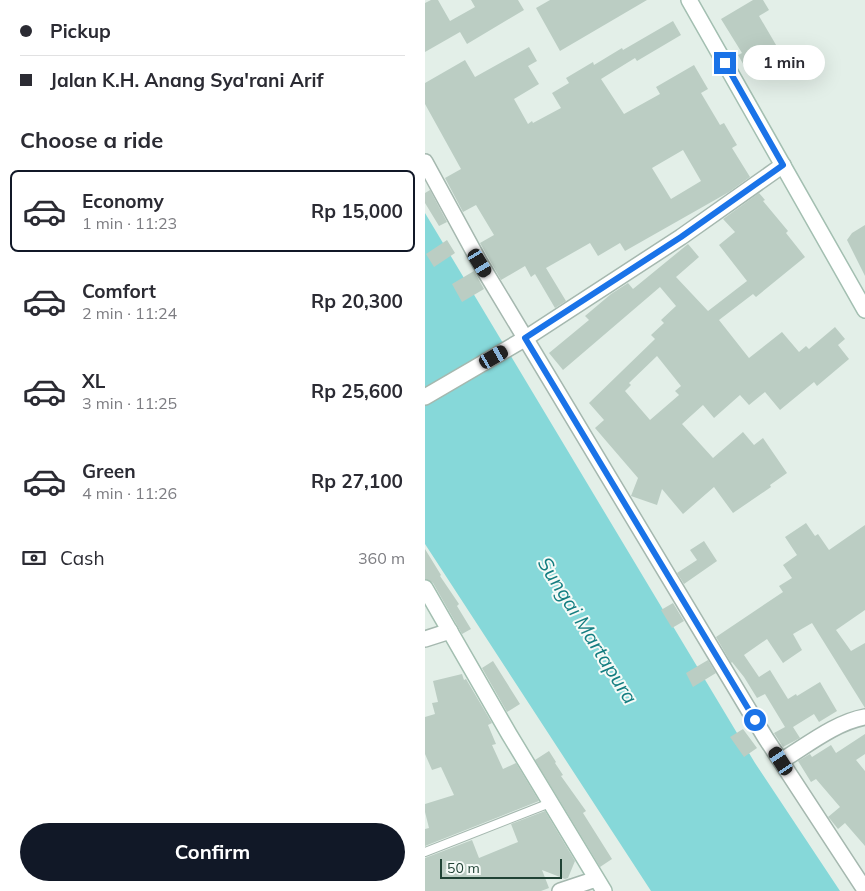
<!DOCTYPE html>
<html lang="en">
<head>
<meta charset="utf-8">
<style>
	body { margin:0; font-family:Mulish,sans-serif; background:#f2f2f3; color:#2b2b33; height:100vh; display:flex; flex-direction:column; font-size:19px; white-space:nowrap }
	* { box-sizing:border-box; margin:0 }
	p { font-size:16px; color:#7c7c81 }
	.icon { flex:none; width:28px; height:28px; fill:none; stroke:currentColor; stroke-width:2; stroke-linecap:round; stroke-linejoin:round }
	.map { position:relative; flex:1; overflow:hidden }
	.sheet { display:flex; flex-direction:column; background:#fff; width:425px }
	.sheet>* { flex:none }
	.hud { display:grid; align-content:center; height:110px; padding:0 20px; background:#fff }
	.scale { position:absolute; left:15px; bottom:12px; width:122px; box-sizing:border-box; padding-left:5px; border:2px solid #204335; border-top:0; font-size:14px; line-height:18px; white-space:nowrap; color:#204335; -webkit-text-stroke:4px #f5faf7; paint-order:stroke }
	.end { position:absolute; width:22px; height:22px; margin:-11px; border:6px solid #1a73e8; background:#fff; box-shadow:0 0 0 2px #fff }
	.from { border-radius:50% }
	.bubble { position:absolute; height:35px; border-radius:18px; background:#fff; box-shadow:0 5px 20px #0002; font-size:16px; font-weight:700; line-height:35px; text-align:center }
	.car { position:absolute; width:15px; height:30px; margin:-15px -8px; border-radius:6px; box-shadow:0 0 4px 1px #0007; background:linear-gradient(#222 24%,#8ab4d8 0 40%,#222 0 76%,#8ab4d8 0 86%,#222 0) }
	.hud b { display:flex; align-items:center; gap:18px; height:48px; font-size:19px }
	.hud b+b { border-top:1px solid #e1e1e2 }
	.hud i { width:12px; height:12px; background:#2b2b33 }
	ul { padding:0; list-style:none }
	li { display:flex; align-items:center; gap:15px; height:82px; margin:0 10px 8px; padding:0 10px; border:2px solid transparent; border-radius:8px }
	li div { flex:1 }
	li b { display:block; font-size:19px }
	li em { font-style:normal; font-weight:700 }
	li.current { border-color:#111827 }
	li>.icon { width:45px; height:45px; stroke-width:1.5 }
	h2 { padding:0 20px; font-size:22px; line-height:60px }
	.pay { display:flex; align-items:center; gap:12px; height:55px; padding:0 20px; font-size:19px }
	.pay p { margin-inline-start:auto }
	.cta { display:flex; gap:10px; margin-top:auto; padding:10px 20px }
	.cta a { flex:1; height:58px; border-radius:30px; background:#111827; color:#fff; font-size:20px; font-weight:700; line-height:58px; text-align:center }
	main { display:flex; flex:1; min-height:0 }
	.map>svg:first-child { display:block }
</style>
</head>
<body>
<main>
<section class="sheet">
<div class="hud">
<b><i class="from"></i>Pickup</b>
<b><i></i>Jalan K.H. Anang Sya'rani Arif</b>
</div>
<h2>Choose a ride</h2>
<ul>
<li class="current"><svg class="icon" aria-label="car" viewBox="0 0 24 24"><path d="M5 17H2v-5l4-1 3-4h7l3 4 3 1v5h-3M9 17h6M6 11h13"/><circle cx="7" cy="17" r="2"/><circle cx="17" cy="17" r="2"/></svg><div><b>Economy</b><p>1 min · 11:23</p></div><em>Rp 15,000</em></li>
<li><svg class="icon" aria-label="car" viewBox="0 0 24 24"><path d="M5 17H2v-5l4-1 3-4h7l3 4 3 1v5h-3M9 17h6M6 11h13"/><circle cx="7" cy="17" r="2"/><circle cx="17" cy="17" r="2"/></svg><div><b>Comfort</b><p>2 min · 11:24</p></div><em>Rp 20,300</em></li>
<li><svg class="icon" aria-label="car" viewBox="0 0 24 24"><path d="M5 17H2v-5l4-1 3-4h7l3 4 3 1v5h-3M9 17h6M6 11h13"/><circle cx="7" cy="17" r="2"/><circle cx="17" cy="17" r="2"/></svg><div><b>XL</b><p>3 min · 11:25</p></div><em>Rp 25,600</em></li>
<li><svg class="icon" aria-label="car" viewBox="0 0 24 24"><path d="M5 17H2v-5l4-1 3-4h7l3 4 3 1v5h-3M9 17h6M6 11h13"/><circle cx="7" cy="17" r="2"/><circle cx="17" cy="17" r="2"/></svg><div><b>Green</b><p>4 min · 11:26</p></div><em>Rp 27,100</em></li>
</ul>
<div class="pay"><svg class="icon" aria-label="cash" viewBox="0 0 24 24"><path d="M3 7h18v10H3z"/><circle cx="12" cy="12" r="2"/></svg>Cash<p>360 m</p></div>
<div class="cta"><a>Confirm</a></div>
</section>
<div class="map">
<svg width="440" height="891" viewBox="0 0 440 891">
	<rect width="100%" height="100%" fill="#e3efe8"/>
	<path fill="#86d8d9" d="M0,213l330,550 85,128h-189l-226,-347z"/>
	<path fill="#bbcdc3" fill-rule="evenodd" d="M6,0h7l12,21 25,-14 -4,-7h47l6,10 -57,34 -7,-12 -35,20v-49z
		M125,0h97l-87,51 -24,-43z
		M328,0h10l6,10 -10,6 20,34 -33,19 -8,-14 4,-2 -21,-34z
		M248,21l8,14 -44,26 -2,-3 -34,21 23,35 36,-20 -4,-7 38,-22 14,24 -7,4 19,32 4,-2 13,22 -5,3 18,29 -21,15 -104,59 -5,-8 -22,13 -8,-13 -44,25 20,33 -11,7 -20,-34 -4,3 -6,-11 -24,14 -21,-37 14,-8 -18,-30 -13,7 -18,-34 16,-9 -36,-65v-21l40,-23 10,17 54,-30 8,14 -9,5 11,18 -25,15 14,25 4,-3 1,2 28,-15 -9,-15 17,-10 -3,-5 27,-16 1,3 28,-17 1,2zM258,150l18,31 -30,18 -19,-31z
		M5,190l17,32 -8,4 -14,-23v-10z
		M334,193l6,7 -2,1 25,30 -2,2 19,24 -49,40 -3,-3 -34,26 30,38 33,-26 17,20 7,-6 3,3 26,-22 10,12 -7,6 11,14 -32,27 -3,-4 -34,28 -15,-18 -16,13 -9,-10 -26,23 -11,-13 -21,19 31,34 30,-26 11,13 9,-7 24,35 -17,12 1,2 -38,26 -19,-26 -31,27 -21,-25 -5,16 -26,-9 7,-18 -43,-50 9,-8 -15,-17 66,-64 -4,-4 13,-12 -3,-3 15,-14 -16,-19 -97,83 -14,-17 40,-33 -4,-4 26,-22 17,-11 5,6 55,-45 11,13 -23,20 32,34 39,-30 -28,-36 16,-13 -12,-13zM232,356l24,30 -6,5 4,4 -29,25 -25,-29 6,-6 -2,-2z
		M440,225v51l-18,-36 5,-7z
		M22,240l8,13 -21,14 -8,-13z
		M49,271l10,18 -22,13 -10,-18z
		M381,523l9,13 3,-2 11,16 36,-25v85l-29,20 15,21 14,-8v65l-53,-85 -19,11 9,16 -19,13 -16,-24 -23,16 15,22 11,-7 18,29 8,-5 1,2 23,-14 17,29 -18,11 -5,-8 -21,13 7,11 -17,9 -9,-14 11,-6 -20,-33 -8,4 -13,-21 -12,-15 -1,1 -15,-26 67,-45 -4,-6 13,-8 -9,-13 14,-10 -12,-18z
		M279,541l13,20 -33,23 -7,-11 20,-13 -7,-10z
		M0,549l16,26 -1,1 19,28 -2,2 14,23 -9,5 -29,-51 -8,-4z
		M248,603l11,18 -12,7 -11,-18z
		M283,660l8,13 -23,14 -7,-14z
		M68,661l27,43 -13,8 -25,-44z
		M37,674l2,6 2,-1 26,44 -4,2 8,19 -4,1 11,24 13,-6 23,38 -114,45v-17l4,-1 -4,-16v-8l29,-9 -13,-28 -9,3 -7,-16v-37l10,-3 -3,-11 6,-1 -5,-21z
		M318,729l14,19 -13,9 -14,-20z
		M440,734v20l-9,6 9,11v75l-20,-23 -7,6 -8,-10 -2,-2 12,-10 -24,-28 -5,3 -13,-21 12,-7 2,3 19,-12 5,8z
		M124,751l7,11 -1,1 8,12 -2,1 25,35 -3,2 29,46 -12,8 -65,-107z
		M120,811l30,50 -7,17 -3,1 -23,-9 7,18 -8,3h-116v-33l47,-18 7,18 39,-16 -7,-18z"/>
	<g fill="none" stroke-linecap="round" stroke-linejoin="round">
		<g stroke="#a5b8af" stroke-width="10">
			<path id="lane" d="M0,852l125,-49"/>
		</g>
		<g stroke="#a5b8af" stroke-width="18">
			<path id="street" d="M0,162l55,101 285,474 100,153
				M0,397l101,-59 155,-101 102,-72
				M0,639l25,-8
				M356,761c25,-15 55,-39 84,-44
				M135,891l36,-12"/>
		</g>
		<g stroke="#a3bfb1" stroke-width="18">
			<path id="secondary" d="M264,0l176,310
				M0,588l84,146 95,157"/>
		</g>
		<use href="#lane" stroke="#fff" stroke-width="8"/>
		<use href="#street" stroke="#fff" stroke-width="15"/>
		<use href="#secondary" stroke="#fff" stroke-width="15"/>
	</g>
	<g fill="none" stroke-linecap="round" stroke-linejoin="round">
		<path stroke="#1a73e8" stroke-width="6" d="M300,63l58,102 -102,72 -156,101 230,382"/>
	</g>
	<g text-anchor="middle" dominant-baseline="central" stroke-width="4" stroke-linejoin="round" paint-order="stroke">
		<g font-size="20" font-style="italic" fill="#137d80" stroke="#f5faf7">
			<text transform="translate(163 630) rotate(58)">Sungai Martapura</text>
		</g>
	</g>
</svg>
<div class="scale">50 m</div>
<i class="end from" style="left:330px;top:720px"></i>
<i class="end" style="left:300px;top:63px"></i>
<div class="bubble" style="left:318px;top:45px;width:82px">1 min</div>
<i class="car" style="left:55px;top:263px;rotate:149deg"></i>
<i class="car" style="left:69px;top:357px;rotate:60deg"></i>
<i class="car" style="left:356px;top:761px;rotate:327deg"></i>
</div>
</main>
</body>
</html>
